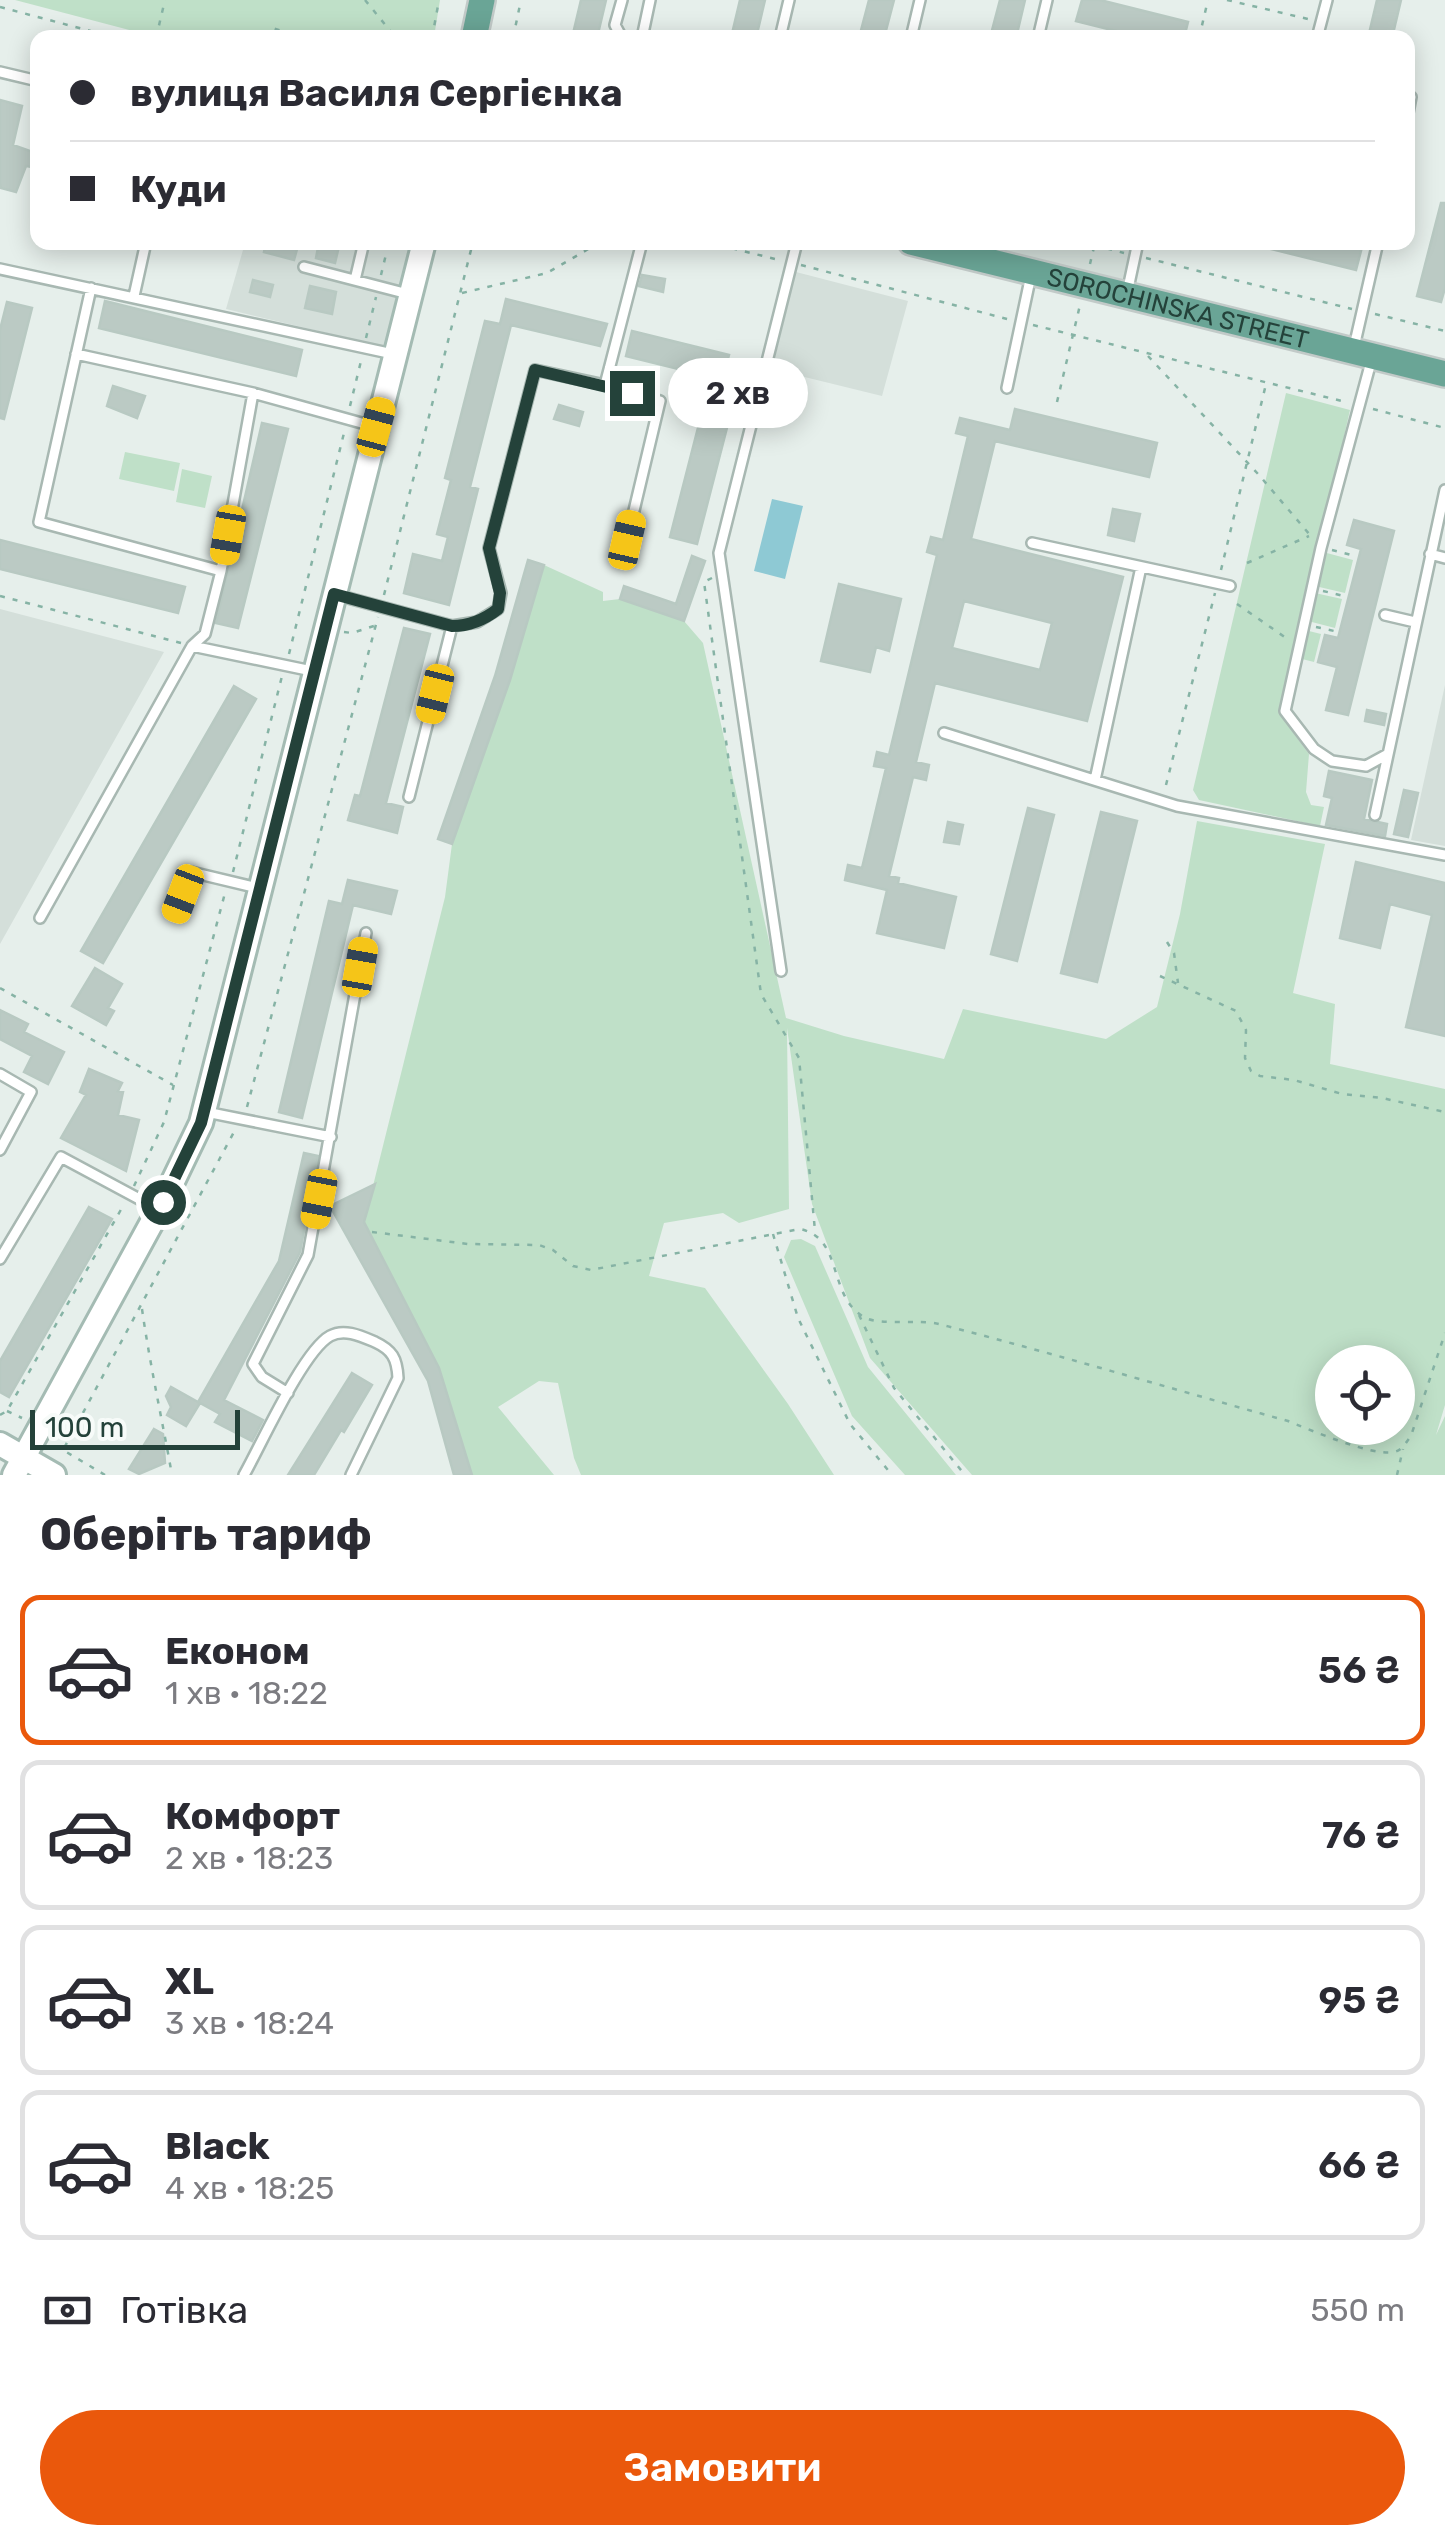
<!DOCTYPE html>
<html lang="uk">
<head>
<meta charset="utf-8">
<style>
	body { margin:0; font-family:Rubik,sans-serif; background:#f2f2f3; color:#2b2b33; height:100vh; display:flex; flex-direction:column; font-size:38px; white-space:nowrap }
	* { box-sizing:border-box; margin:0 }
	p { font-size:32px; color:#7c7c81 }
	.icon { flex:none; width:55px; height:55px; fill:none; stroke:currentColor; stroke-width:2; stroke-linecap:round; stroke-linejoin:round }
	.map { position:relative; height:1475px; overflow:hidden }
	.details { display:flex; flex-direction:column; background:#fff; flex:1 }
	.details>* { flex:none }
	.guide { position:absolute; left:30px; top:30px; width:1385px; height:220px; border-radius:20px; box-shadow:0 5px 25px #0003; display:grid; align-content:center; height:220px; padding:0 40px; background:#fff }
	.buttons { position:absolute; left:1315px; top:1345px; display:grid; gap:20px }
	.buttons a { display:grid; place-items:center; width:100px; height:100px; border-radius:50%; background:#fff; box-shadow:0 5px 25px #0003; font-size:50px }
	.scale { position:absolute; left:30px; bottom:25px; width:210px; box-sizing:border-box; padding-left:10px; border:5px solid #24423a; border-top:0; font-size:28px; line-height:35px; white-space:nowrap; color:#24423a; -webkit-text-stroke:8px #f7fbf9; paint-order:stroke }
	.end { position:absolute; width:45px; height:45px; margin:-22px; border:12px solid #24423a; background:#fff; box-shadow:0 0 0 5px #fff }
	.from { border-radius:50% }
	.bubble { position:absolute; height:70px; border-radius:35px; background:#fff; box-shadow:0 5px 25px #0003; font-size:32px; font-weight:600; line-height:70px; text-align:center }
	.car { position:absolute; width:30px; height:60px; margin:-30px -15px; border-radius:12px; box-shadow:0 0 8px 2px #0007; background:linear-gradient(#f5c518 24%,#345 0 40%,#f5c518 0 76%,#345 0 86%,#f5c518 0) }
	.guide b { display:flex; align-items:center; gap:35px; height:95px; font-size:38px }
	.guide b+b { border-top:2px solid #e1e1e2 }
	.guide i { width:25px; height:25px; background:#2b2b33 }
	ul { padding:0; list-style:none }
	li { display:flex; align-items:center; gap:30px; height:150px; margin:0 20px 15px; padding:0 20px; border:5px solid #e1e1e2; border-radius:20px }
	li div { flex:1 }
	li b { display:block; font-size:38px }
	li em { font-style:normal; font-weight:600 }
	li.active { border-color:#ea580c }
	li>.icon { width:90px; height:90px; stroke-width:1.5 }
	h2 { padding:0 40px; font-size:45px; line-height:120px }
	.pay { display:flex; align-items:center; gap:25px; height:110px; padding:0 40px; font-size:38px }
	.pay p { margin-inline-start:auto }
	.cta { display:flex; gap:20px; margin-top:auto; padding:20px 40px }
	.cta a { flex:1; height:115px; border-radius:60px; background:#ea580c; color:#fff; font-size:40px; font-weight:600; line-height:115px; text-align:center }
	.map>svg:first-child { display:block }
</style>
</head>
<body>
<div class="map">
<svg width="1445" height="1475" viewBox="0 0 1445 1475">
	<rect width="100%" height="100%" fill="#e6efeb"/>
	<path fill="#d4dfda" d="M984,242l159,1 -9,39 -150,-36z
		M245,243h167l-26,104 -160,-38z
		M796,272l112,29 -26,95 -110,-27z
		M0,609l164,43 -164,292z
		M1445,685v161l-34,-6z"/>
	<path fill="#bfe0c8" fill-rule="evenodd" d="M15,0h425l-6,37h-278z
		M1286,393l64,17 -69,306 28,38 -3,38 5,13 13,2 -4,19 -121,-26 -6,-10z
		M125,452l55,11 -6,28 -55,-12z
		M182,469l30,7 -7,32 -29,-6z
		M1323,552l30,8 -8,33 -30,-7z
		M544,565l59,27v9l17,-2 64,22 19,22 83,375 58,18 100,23 19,-50 143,30 51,-32 23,-93 17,-93 128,23 -32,149 42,11 -5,60 115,25v316l-9,30 9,-19v59h-473l-102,-117 -58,-154 -25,-176 2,181 -50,14 -16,-10 -59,10 -15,53 56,12 83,116 46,71h-253l-7,-17 -16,-75 -19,-2 -41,26 56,68h-82l-108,-253 81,-325 7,-53 58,-164zM1332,1362h66v66h-66z
		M1315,593l27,6 -7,29 -27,-7z
		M1305,630l16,4 -7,28 -16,-4z
		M801,1239l14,7 53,121 88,108h-51l-53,-59 -68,-159 7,-17z"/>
	<path fill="#8ec9d4" d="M772,499l31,7 -18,73 -31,-8z"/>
	<path fill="#bbcac4" stroke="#b8c9c2" stroke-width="2.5" fill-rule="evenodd" d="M581,0h25l-9,38h-25z
		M740,0h25l-9,38h-25z
		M869,0h25l-10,38h-25z
		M1000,0h25l-9,38h-26z
		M1082,0h18l88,22 -4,16h-40l-68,-17z
		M1377,0h24l-9,38h-24z
		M0,100l22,6 -9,39 25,9v14l-12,-2 -10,26 -15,-4 -1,-5z
		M1441,203h4v85l-4,14 -24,-6z
		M266,242h33l-5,18 -30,-8z
		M319,242h21l-5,21 -19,-5z
		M1263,242h79l20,5 -6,23 -93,-23z
		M642,275l23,4 -2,13 -24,-6z
		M253,280l20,5 -3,12 -20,-5z
		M310,286l26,6 -4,22 -27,-6z
		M506,299l101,25 -7,22 -89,-21 -41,162 8,2 -29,116 -45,-12 9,-39 29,7 6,-24 -11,-3 14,-54 -6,-2 40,-157 15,3z
		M105,301l197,49 -6,26 -197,-48z
		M7,302l25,6 -28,111 -4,-1v-88z
		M632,331l97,24 -8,30 16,4 -40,155 -27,-7 41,-160 -85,-21z
		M113,386l32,10 -8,22 -30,-12z
		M559,405l24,7 -4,14 -25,-7z
		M1015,409l142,34 -8,34 -154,-36 -24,98 152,38 -36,144 -152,-38 -19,79 13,3 -3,15 -13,-3 -24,99 10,2 -1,5 58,14 -12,51 -67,-15 10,-43 -42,-10 3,-15 14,3 24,-100 -12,-2 3,-14 12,3 48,-200 -10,-3 4,-15 12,3 25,-104 -12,-3 4,-15 50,12zM964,601l88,22 -12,47 -88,-22z
		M262,423l26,6 -50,199 -22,-5z
		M1113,509l27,5 -6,27 -26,-6z
		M1354,520l40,11 -46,184 -22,-5 11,-43 -19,-5 7,-27 13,3 23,-89 -14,-4z
		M0,540l185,47 -7,26 -178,-44z
		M692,556l13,5 -21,60 -64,-22 4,-13 52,18z
		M528,560l16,5 -34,115 -58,164 -14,-5 57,-163z
		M839,584l62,15 -12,52 -13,-4 -6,25 -49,-11z
		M404,628l26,6 -44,169 17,4 -6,26 -49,-13 7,-25 5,1z
		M234,686l22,13 -153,264 -22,-12z
		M1367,710l19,4 -2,11 -19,-4z
		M1329,771l43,9 -8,39 23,5 -2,12 -59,-11 6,-27 -8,-2z
		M1404,790l14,3 -10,44 -14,-3z
		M1028,808l26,7 -37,146 -26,-7z
		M1101,812l36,9 -40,161 -36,-9z
		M948,822l15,3 -4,19 -15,-2z
		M1356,862l89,21v153l-39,-9 26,-112 -42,-11 -10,44 -40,-10z
		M348,880l49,11 -6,23 -38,-9 -51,213 -23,-6 50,-211 13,3z
		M95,968l27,16 -14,24 6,3 -8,14 -34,-19z
		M0,1010l28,14 -4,8 40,20 -16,32 -24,-12 8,-16 -32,-17z
		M89,1069l33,14 -4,8 5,1 -5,23 21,5 -13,51 -65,-33 25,-43 -6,-3z
		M304,1153l14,3 -18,96 -76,148 39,20 -11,21 -37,-19 5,-8 -20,-11 -14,23 -19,-11 4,-8 -5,-11 5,-9 27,15 81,-141z
		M375,1184l-11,38 75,146 33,107h-18l-26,-94 -98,-175z
		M89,1207l23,12 -103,178 -9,-5v-31z
		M352,1373l20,12 -28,47 -3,-2 -27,45h-26z
		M154,1429l9,5 2,29 -26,11 -10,-5z"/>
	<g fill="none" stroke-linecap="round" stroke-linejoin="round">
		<g stroke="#a8b8b2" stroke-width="14">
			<path id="lane" d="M622,0l-7,25 7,13
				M642,38l8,-38
				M780,38l9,-38
				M911,38l9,-38
				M1038,38l9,-38
				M1317,38l10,-38
				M0,72l38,9
				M1408,113l3,-16
				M304,267l104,27
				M0,269l393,85
				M355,280l9,-38
				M1127,293l11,-51
				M134,296l12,-54
				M1354,347l24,-105
				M76,354l177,39 -32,178 -182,-49 52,-234
				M1372,358l-51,190 -36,163 29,38 18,12 34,5 22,-12
				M605,385l55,16 -33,139
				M1007,388l24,-113
				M253,393l123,34
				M1032,543l198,43
				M1430,554l15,4
				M337,595l115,31 -43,171
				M1385,615l30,7
				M452,626l25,-4 21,-13 3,-16 -12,-45 46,-178 70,15 37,-143
				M192,646l13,-12 16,-63
				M944,733l233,73 268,49
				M1095,780l46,-213
				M1375,815l70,-325
				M175,915l16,-43 67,16
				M40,918l152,-272 120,25
				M781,971l-62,-418 78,-311
				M0,1074l31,18 -31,58
				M206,1112l125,25
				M0,1259l61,-102 95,51
				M288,1393l-26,-16 -9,-13 55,-109 58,-322
				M244,1475c17,-30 59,-124 86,-139 14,-8 31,0 45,6 17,8 22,16 23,36l-47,97"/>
		</g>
		<g stroke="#a4bbb3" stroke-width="28">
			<path id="secondary" d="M0,1444l54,31
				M14,1475l149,-273 38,-79 223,-881"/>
		</g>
		<g stroke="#c2cac8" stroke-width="30">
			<g id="primary">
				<path d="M474,38l8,-38"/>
				<path id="s1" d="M911,242l534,132"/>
			</g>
		</g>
		<path stroke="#86b3a5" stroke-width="2.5" stroke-dasharray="5 8" stroke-linecap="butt" d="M365,0l31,38
			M1227,0l81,19
			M0,7l117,31
			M156,38l9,-38
			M270,38l2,-10 33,10
			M432,38l7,-38
			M513,38l8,-38
			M1199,38l9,-38
			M707,242l72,18
			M1082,242l42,11
			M1146,258l206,51
			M1090,264l4,-17
			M801,265l210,55
			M381,275l8,-33
			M462,293l85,-20 43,-25 3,-6
			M1375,314l70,17
			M1033,325l313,77
			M366,338l10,-41
			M1148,356l111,119 51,60
			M1057,402l23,-97
			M350,406l11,-45
			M1373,409l72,19
			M1332,550l23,6
			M1247,563l62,-27
			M1221,570l45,-186
			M712,578l-8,4 57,412 38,64 16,173
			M1323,591l21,5
			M384,595l89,-353
			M0,596l181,47
			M1237,604l52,36
			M1316,627l18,4
			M344,632l8,1 22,-7
			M289,654l56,-225
			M1166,785l49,-192
			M233,872l49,-196
			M1167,942l7,11 4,30
			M1160,976l76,35 10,19 -1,28 6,13 9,5 34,4 48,14 40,4 63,14
			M0,988l173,97
			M247,1107l131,-490
			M134,1186l30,-64 61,-229
			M372,1232l96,12 71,1 14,5 20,16 18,4 209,-41c44,9 27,67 64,88 14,9 55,2 75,7 117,30 233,65 349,97 22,9 86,36 106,31 9,-2 12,-10 17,-16l34,-103
			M773,1234l25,84 52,106 42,51
			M142,1309c8,56 20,110 30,166
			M859,1315l35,73 71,87
			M7,1411l15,7
			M0,1415l7,-4 116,-205
			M105,1475l-42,-25 171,-318
			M1397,1475l6,-26"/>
		<use href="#lane" stroke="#fff" stroke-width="9"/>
		<use href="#secondary" stroke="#fff" stroke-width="22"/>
		<use href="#primary" stroke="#6aa596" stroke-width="25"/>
	</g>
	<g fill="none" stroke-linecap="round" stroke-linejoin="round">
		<path stroke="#24423a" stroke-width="12" d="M163,1202l38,-79 133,-529 118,32c18,0 32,-6 46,-17l2,-16 -11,-45 46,-178 97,23"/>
	</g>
	<g text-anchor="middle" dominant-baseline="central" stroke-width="8" stroke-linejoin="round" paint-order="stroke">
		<g font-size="25" fill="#24423a" stroke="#f7fbf9">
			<text stroke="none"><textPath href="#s1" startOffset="275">SOROCHINSKA STREET</textPath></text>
		</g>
	</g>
</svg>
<div class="buttons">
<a><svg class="icon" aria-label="locate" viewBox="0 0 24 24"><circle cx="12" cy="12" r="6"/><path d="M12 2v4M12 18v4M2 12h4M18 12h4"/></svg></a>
</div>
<div class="scale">100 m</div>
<i class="end from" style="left:163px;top:1202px"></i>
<i class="end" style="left:632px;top:393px"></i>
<div class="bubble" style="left:668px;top:358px;width:140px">2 хв</div>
<i class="car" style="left:376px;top:427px;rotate:15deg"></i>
<i class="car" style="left:228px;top:535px;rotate:190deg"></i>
<i class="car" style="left:627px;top:540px;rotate:13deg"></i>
<i class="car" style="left:435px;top:694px;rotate:194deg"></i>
<i class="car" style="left:183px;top:894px;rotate:201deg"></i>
<i class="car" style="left:360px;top:967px;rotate:10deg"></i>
<i class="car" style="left:319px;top:1199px;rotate:191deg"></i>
<div class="guide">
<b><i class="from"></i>вулиця Василя Сергієнка</b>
<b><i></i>Куди</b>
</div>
</div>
<section class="details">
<h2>Оберіть тариф</h2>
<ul>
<li class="active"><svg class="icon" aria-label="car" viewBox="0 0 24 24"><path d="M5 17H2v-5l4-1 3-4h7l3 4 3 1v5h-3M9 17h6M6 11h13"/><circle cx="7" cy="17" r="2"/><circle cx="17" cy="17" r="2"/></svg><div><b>Економ</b><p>1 хв · 18:22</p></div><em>56 ₴</em></li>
<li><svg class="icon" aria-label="car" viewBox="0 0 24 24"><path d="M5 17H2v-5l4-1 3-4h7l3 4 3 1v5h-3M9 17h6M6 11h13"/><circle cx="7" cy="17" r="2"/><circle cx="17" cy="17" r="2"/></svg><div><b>Комфорт</b><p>2 хв · 18:23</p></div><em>76 ₴</em></li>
<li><svg class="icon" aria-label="car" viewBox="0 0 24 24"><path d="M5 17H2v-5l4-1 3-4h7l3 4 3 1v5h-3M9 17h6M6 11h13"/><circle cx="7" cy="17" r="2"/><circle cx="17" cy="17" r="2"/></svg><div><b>XL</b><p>3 хв · 18:24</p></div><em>95 ₴</em></li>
<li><svg class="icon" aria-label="car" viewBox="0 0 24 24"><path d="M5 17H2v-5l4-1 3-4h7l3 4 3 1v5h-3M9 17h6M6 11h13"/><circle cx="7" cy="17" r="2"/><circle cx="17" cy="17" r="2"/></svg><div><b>Black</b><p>4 хв · 18:25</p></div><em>66 ₴</em></li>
</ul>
<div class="pay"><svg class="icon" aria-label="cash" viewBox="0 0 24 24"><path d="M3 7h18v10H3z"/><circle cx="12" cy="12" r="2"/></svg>Готівка<p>550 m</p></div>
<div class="cta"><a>Замовити</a></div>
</section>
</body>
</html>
